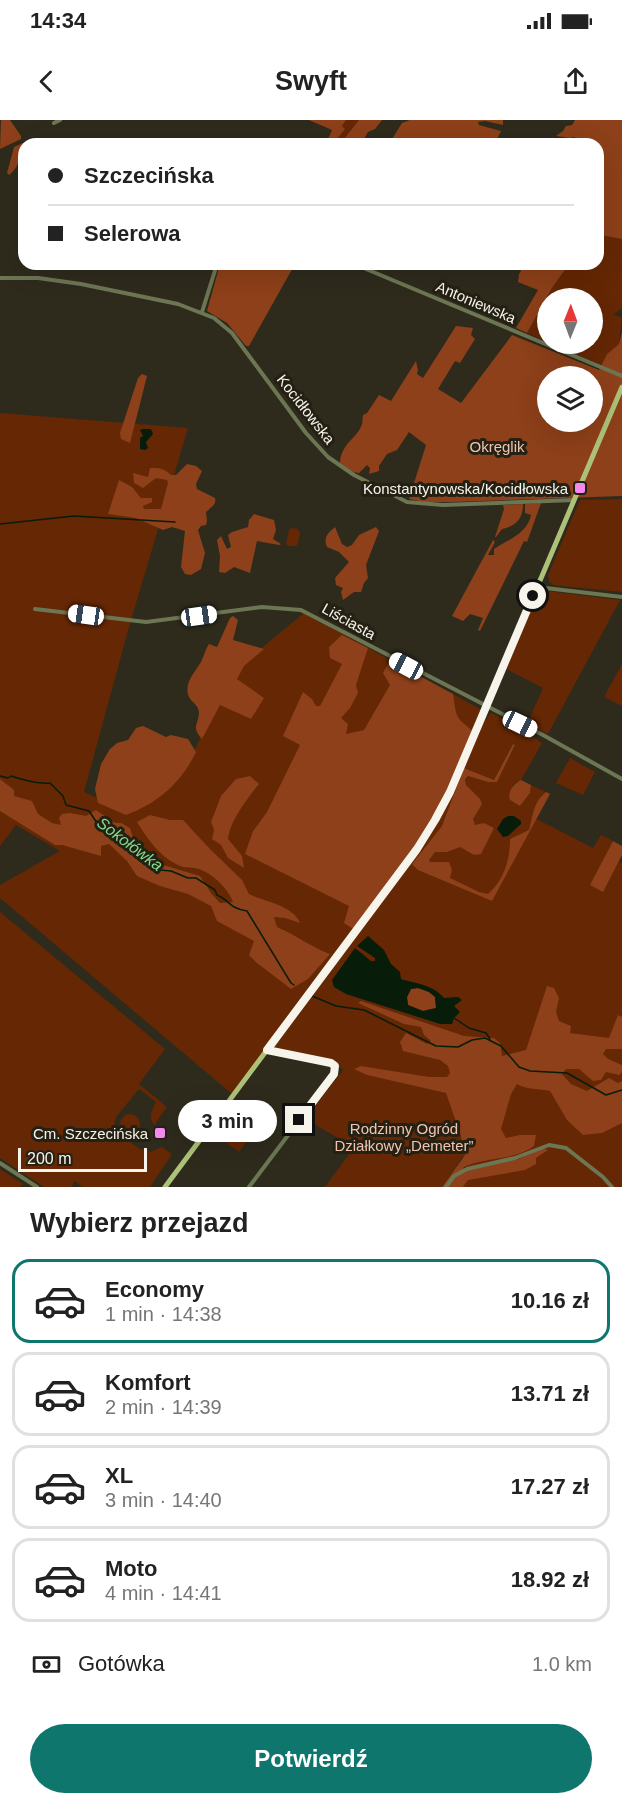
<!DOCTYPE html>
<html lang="pl">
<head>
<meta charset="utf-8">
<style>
	body { margin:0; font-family:Helvetica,sans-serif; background:#f6f6f6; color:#222; height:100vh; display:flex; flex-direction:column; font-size:22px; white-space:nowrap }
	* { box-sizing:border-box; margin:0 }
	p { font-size:20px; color:#767676 }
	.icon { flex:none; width:33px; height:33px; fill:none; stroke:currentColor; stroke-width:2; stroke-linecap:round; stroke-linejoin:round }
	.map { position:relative; height:1067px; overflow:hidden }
	.details { display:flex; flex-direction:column; background:#fff; flex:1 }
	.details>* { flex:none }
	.banner { position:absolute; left:18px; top:18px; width:586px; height:132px; border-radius:18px; box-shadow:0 6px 24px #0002; display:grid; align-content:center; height:132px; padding:0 30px; background:#fff }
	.needle { width:39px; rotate:1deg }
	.buttons { position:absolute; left:537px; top:168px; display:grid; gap:12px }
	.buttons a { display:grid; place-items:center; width:66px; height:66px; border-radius:50%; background:#fff; box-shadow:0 6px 24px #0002; font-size:30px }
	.scale { position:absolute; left:18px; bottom:15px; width:129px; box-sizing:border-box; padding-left:6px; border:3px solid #f6f4eb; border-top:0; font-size:16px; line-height:21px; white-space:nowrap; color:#f6f4eb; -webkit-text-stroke:4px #242114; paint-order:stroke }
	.end { position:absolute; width:27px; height:27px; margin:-14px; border:8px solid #f6f4eb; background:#111; box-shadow:0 0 0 3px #111 }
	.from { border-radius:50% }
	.bubble { position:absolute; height:42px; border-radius:21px; background:#fff; box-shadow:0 6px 24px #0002; font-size:20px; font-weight:800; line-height:42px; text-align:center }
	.car { position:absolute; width:18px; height:36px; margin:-18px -9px; border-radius:8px; box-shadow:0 0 4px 2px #0007; background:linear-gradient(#fff 24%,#345 0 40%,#fff 0 76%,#345 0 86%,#fff 0) }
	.banner b { display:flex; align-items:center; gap:21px; height:57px; font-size:22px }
	.banner b+b { border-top:2px solid #e0e0e0 }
	.banner i { width:15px; height:15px; background:#222 }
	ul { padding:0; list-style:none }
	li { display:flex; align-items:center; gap:18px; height:84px; margin:0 12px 9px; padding:0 18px; border:3px solid #e0e0e0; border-radius:18px }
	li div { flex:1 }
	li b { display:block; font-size:22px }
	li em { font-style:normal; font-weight:800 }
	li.active { border-color:#0f766e }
	li>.icon { width:54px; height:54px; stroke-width:1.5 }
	h2 { padding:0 30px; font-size:27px; line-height:72px }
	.pay { display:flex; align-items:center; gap:15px; height:66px; padding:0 30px; font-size:22px }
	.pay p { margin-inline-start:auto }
	.primary-button { display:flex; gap:12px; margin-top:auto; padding:12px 30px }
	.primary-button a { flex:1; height:69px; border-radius:36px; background:#0f766e; color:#fff; font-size:24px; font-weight:800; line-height:69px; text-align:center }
	.status { display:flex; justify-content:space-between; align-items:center; height:42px; padding:0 30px; background:#fff; direction:ltr }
	.status svg { height:16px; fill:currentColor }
	header { display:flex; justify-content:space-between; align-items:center; height:78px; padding:0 30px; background:#fff; font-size:27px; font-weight:800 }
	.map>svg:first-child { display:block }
</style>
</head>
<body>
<div class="status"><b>14:34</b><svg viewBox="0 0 49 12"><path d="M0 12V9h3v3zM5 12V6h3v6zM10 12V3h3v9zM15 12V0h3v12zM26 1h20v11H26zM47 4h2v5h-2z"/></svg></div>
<header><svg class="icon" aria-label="back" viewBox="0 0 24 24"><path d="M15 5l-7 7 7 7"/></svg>Swyft<svg class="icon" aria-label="share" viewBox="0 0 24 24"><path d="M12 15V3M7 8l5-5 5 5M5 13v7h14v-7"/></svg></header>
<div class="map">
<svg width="622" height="1067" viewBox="0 0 622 1067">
	<rect width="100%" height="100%" fill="#2e2b1d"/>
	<path fill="#652704" d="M346,0h13l-19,24h-7l12,-15 -3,-3z
		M599,115l23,4v69l-9,7 9,2 -3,27 -12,10 -5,11 -50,-21h40v-46h-44l-1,44 -20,-9 25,-45 17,-24h29z
		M0,293l188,15 -59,199 -45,165 46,21 55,-43 28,-58 29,-48 62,-51 178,97 -27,67 10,5 3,-6 20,6 9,-1 18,-35 -2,-2 -19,36 -30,-12 18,-43 9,-12 29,14 22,16 -21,37 -8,5 -3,15 10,6 10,-13 1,-8 15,7c-9,7 -11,15 -13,25l60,31 8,-13 12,6 -7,14 16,8v324h-159l5,-7 3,-1 -8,-23 -21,31h-117l29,-40 -49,-28 38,-49 -8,-8 -69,-14 -34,46 -232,-196v-13l60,-34 -44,-26 -16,21z
		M622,379v93l-69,-7 -4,-4 -1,-6 32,-75z
		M292,408l6,1 2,5 -3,12h-9l-2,-2 3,-14z
		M547,471l73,9 -72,134 -21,-10 16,-36 -37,-19 30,-72 5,-4z
		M622,544v42l-18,-9z
		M570,638l25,14 -12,23 -27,-12z
		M0,792l165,137 -26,35 28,23 -12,17 4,3c-13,-5 -8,-15 -3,-25l-17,-13 -23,28 -2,9 3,7 23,16 8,1 2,2 12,-5 10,7 -22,33h-68l-7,-6 -4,6h-27l-44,-29z
		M120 1004a10 10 0 1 1 20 0a10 10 0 1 1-20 0Z
		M225,1003l22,18 -8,11 -23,-17z
		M0,1049l23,15 -2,3h-21z"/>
	<path fill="#8d4019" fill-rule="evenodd" d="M1,0h9l11,16v3l-21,10z
		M309,0h37l-4,6 3,3 -12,15h-7l6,-14z
		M359,0h23l-7,9 -7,3 -7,12h-21z
		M410,0h93v5l-18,-4 -7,1 1,3 22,6 -6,13h-106l13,-21z
		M575,0h47v119l-23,-4 -1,-91 -13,-1 -11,-6 -4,1 -14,-2 7,-5 3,-5 6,-1z
		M23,23c-2,12 -4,25 -14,32l-2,-2 7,-26z
		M220,144h75l-46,82h-3l-19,-23 -20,-12z
		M525,144h44l-17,24 -25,45 -11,-5 22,-38 -20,-8 1,-8z
		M456,206l17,2 -2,7 4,4 -15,24 -5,-2 -17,28 23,14 51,-68 87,35 8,-16 12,-10 3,-12v164l-170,6h-28l-15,-3 17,-54 -17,-13 -12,18 -10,4 -8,12v5l-10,3 1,-6 -3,-3 -8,8 -6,-1 -13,-9c1,-20 18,-25 22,-39 1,-3 0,-6 1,-9l4,-2 12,-18 12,6 25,-40 2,9 -1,4 6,4zM548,256h44v46h-44z
		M142,254l5,2 -17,67 -9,-4 -1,-6 18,-55z
		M187,344l9,2 6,5 -6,13 1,5 18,9c2,7 -5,10 -9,14l1,9 -1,4 -5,1 -3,4 7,23 -4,16 -10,6 -6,-1 -4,-7 4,-36 -13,-4 -9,3 -27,-12 -28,-4 11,-34 13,7 9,11h11v4l-9,4 1,3h17l7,-26 -1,-3 -11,-2 -13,10 -9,-5 -1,-10 15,4 2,-9c9,0 14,0 21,7h5z
		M541,383l-14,39 -3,-1 -44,90 -2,-1 5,-12 -13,-4 -7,7 -11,-5 41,-76 2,2 -7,13h6v-6c15,-10 33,-15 37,-34l-6,-2v-9z
		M523,384c0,15 -7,22 -21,25l-6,8h-1l9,-28 -1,-4z
		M254,394l20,6 2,10 -3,9 8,5 -2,1 -22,-4 -7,32 -16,-6 -9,6 -6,-1 1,-16 -3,-16 4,-4 6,13 4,-2 -3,-12 4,-3 16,-5 1,-7z
		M335,407l7,17 5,3 5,-2 7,-10 17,-8 3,4 -13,34 2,13 -4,5 -3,9h-7l-11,8 -2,-8 2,-4 -7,-3 -1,-7 14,-16 -10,-10 -12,-5c-4,-10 1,-14 8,-20z
		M233,496l5,4 -5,20 31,9 -20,17 -7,13 27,19 -13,21 -31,-14 -18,34c-11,-12 -4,-13 -3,-26 0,-8 -7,-10 -10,-16 -6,-13 6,-25 12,-35 3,-6 4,-12 8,-18l8,3 13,-29z
		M342,515l26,13 -12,37 2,8 -8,15 -9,10 7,6 -2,10 18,-4 26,-45 -7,-12 7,-13 63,34c2,9 1,21 9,28 4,4 7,5 11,10l-35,77 -14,25 -71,95 -9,-6 5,-17 -104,-52 8,-23 14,-19 33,-67 -17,-9 20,-44 9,7 4,7h4l22,-42 -12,-6 -1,-11z
		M143,606l23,11 5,-2 17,4 8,13c-14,30 -39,52 -70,63l-28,-12 -3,-14 6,-25 9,-15 7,-6 11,-3 8,-12z
		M513,624l2,1 -18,37h-9l-20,-6 -3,4 1,5 14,14 2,5 -9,15 2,6 9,-2 10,5 -13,26 -7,1 -14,-8 -13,5h-12l-6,8 1,2h19l3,8 -2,8 29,14 9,2c16,-14 22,-34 22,-55l19,-9c4,-14 4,-28 17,-38l4,2 -58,107 -74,-31 -6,-6 30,-38 22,-58 30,12z
		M250,656l9,8c-12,15 -29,37 -31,55l14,17 2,12 -16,-10 -7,-13 -9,-6 2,-9 -3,-8 10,-26 15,-17z
		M0,659l14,11v6l18,5 6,13 14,9 9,2 -2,-7 3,-4 8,-1 16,3 10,-6 19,13h6l9,5 10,33 9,7 11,-4 40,12 11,17 9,10 13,-1c-4,-12 -20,-28 -32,-32 -6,-3 -12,-2 -18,-3 -21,-7 -35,-27 -46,-45l13,-7 20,5h13l26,28 33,32 7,14c16,8 44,11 51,29l-15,-5 -11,-1 3,10c19,8 34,20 53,27l-22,25 -17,10 -34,-26 -8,-8 5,-14 -37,-20 -6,-15 -23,-12 -28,-8 -23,-10 -10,-15 -18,-17 -8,2v10l-39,-11h-7l-55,-34z
		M521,660l10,5 -1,8 -10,13 -10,-6c-3,-9 4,-16 11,-20z
		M613,721l9,5v9l-19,37 -13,-7z
		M547,866l7,2 5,10 -3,14 3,9 12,5 -1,7 39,5 9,-23 4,2v32h-16l-3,5 5,5 14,6v7l-3,3 -13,-3 -5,8 -8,1 -14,-12h-13l-4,5 9,10 16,7 22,-13 9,5 4,-2v42l-20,10 -19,2 -16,-15 -17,-29c-9,-2 -26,-2 -33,-7l-6,10 -10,35 5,9 14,-3h16l-2,11c-22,16 -55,11 -71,22l3,3 53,-12 24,-11 5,2 -12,8v6l-11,6 -57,10 -5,7h-21l23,-32 -4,-19 -15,-43 -79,-18 -13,-6 7,-3 68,11h18l3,-4 -2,-7 -8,-6 -37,-9 -3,-9 6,-9 21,11 4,-3 -7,-6 -3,-8 -17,-3 -46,-21 3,-2 103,35 30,2 6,5 2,13 24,-6z
		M418,868l11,4 6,5 1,11 -13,3 -15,-6 -1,-8 4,-8z"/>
	<path fill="#071d0a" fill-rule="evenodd" d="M143,309h8l2,5 -7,8 2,6 -3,2 -5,-1v-11l3,-2 -3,-6z
		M508,696h6l7,5v3l-13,12 -5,1 -6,-8 6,-10z
		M368,816l16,14 7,14 9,8 1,7c17,5 32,6 43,19l14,-1 4,3 -8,6 6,6 -6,6 -2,6h-12l-94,-30 -12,-7 -2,-7 23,-32 16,13h4v-3l-18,-12zM418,868l11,4 6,5 1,11 -13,3 -15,-6 -1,-8 4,-8z"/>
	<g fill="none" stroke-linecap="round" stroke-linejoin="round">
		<path stroke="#071d0a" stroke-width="1.5" d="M0,404l74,-8 101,6
			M0,656l8,2 3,-2c12,4 26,8 39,7l13,13 3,9 23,6 8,12h6l9,12 48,35 11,1 17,7h8l19,12 2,5c13,5 11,13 30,16l44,72 3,2
			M312,876l24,10 28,4 72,36 22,1 14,-7 13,-2 16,8 18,21 11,4 37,2 39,22 16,-5
			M454,898l15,10 17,5 4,6"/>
		<path stroke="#6c7653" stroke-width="4" d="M54,3l6,-3
			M354,144l268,112
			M0,158h38l43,6 97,20 36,14 18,15 74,100 22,24 26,18 53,27 36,3 131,-5
			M202,192l15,-48
			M537,467l85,10
			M35,489l111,13 116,-15 39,3 242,125 79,44
			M0,1043l37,24
			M249,1067l83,-110 3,-5v-7l-4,-2 -64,-13
			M446,1067l8,-11 13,-7 48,-11 34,-13 17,3 37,29 9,10"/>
		<path stroke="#adc178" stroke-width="5" d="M165,1067l241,-324 29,-43 21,-41 166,-392"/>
	</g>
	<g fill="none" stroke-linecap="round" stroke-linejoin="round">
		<path stroke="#f6f4eb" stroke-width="8" d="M299,1000l35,-46 1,-8 -4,-3 -64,-13 150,-201 18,-29 15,-28 83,-196"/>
	</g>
	<g fill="#f489f0" stroke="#242114" stroke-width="2">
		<rect x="574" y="362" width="12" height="12" rx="3"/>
		<rect x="154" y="1007" width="12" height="12" rx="3"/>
	</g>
	<g text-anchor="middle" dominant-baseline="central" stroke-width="6" stroke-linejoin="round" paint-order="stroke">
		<g font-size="15" fill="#f6f4eb" stroke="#242114">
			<text transform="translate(476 182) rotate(23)">Antoniewska</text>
			<text transform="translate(306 289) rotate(52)">Kocidłowska</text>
			<text transform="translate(349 501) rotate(29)">Liściasta</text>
		</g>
		<g font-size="15" fill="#f1c4b0" stroke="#242114">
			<text x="497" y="326">Okręglik</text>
			<text x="404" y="1008">Rodzinny Ogród<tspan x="404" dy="17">Działkowy „Demeter”</tspan></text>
		</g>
		<g font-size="15" fill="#f6f4eb" stroke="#242114" text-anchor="end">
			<text x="568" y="368">Konstantynowska/Kocidłowska</text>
			<text x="148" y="1013">Cm. Szczecińska</text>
		</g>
		<g font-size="16" font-style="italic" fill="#80de8b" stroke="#242114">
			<text transform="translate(130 724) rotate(37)">Sokołówka</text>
		</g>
	</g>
</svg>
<div class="buttons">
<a><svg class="needle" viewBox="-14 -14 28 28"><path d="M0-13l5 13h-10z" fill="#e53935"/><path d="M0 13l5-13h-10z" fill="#767676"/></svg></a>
<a><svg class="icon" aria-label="layers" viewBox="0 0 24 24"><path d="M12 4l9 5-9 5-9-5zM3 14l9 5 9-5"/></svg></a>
</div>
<div class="scale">200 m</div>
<i class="end from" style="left:533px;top:476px"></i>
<i class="end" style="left:299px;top:1000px"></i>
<div class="bubble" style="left:178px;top:980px;width:99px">3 min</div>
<i class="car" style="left:86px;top:495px;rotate:278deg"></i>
<i class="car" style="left:199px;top:496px;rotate:82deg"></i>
<i class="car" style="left:406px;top:546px;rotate:298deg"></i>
<i class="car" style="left:520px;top:604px;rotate:115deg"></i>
<div class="banner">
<b><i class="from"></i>Szczecińska</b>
<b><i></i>Selerowa</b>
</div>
</div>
<section class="details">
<h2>Wybierz przejazd</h2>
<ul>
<li class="active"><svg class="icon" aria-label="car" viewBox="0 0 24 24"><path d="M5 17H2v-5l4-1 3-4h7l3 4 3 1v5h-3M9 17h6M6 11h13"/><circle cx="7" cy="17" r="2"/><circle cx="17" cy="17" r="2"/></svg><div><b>Economy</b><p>1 min · 14:38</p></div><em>10.16 zł</em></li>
<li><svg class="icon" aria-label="car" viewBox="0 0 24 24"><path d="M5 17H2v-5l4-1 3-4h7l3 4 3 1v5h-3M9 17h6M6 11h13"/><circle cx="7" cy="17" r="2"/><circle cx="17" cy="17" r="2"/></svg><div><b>Komfort</b><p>2 min · 14:39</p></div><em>13.71 zł</em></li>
<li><svg class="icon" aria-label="car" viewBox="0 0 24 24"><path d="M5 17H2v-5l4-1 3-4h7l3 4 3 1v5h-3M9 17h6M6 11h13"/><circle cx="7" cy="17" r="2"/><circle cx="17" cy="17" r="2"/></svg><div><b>XL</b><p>3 min · 14:40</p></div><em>17.27 zł</em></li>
<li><svg class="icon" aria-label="car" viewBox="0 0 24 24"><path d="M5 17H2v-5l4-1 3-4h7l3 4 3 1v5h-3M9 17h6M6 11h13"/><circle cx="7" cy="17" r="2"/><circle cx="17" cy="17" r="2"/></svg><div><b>Moto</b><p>4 min · 14:41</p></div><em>18.92 zł</em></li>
</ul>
<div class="pay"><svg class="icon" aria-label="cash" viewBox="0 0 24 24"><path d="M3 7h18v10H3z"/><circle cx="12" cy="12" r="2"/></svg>Gotówka<p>1.0 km</p></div>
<div class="primary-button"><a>Potwierdź</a></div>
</section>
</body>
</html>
